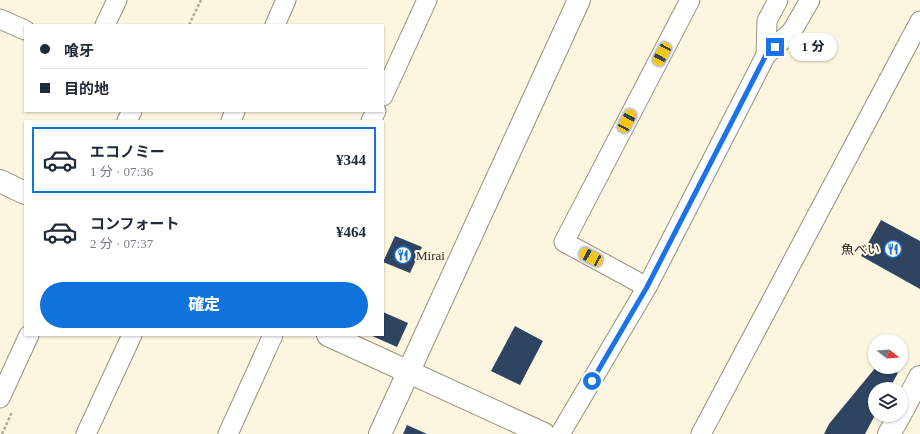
<!DOCTYPE html>
<html lang="ja">
<head>
<meta charset="utf-8">
<style>
	body { margin:0; font-family:"Times New Roman","Noto Sans JP",serif; background:#f6f6f7; color:#1f2937; height:100vh; display:flex; flex-direction:column; font-size:15px; white-space:nowrap }
	* { box-sizing:border-box; margin:0 }
	p { font-size:13px; color:#747a83 }
	.icon { flex:none; width:22px; height:22px; fill:none; stroke:currentColor; stroke-width:2; stroke-linecap:round; stroke-linejoin:round }
	.map { position:relative; flex:1; overflow:hidden }
	.panel { position:absolute; left:24px; top:120px; width:360px; height:216px; display:flex; flex-direction:column; background:#fff; border-radius:0px; box-shadow:0 1px 3px #0004 }
	.panel>* { flex:none }
	.hud { position:absolute; left:24px; top:24px; width:360px; height:88px; border-radius:0px; box-shadow:0 1px 3px #0004; display:grid; align-content:center; height:88px; padding:0 16px; background:#fff }
	.needle { width:26px; rotate:107deg }
	.buttons { position:absolute; left:868px; top:334px; display:grid; gap:8px }
	.buttons a { display:grid; place-items:center; width:40px; height:40px; border-radius:50%; background:#fff; box-shadow:0 1px 3px #0004; font-size:20px }
	.end { position:absolute; width:18px; height:18px; margin:-9px; border:5px solid #1a73e8; background:#fff; box-shadow:0 0 0 2px #fff }
	.from { border-radius:50% }
	.bubble { position:absolute; height:28px; border-radius:14px; background:#fff; box-shadow:0 1px 3px #0004; font-size:13px; font-weight:800; line-height:28px; text-align:center }
	.car { position:absolute; width:12px; height:24px; margin:-12px -6px; border-radius:5px; box-shadow:0 0 3px 1px #0007; background:linear-gradient(#f5c518 24%,#345 0 40%,#f5c518 0 76%,#345 0 86%,#f5c518 0) }
	.hud b { display:flex; align-items:center; gap:14px; height:38px; font-size:15px }
	.hud b+b { border-top:1px solid #e0e1e3 }
	.hud i { width:10px; height:10px; background:#1f2937 }
	ul { padding:7px 0 0; list-style:none }
	li { display:flex; align-items:center; gap:12px; height:66px; margin:0 8px 6px; padding:0 8px; border:2px solid transparent; border-radius:0px }
	li div { flex:1 }
	li b { display:block; font-size:15px }
	li em { font-style:normal; font-weight:800 }
	li.current { border-color:#0f73db }
	li>.icon { width:36px; height:36px; stroke-width:1.5 }
	.primary-button { display:flex; gap:8px; margin-top:auto; padding:8px 16px }
	.primary-button a { flex:1; height:46px; border-radius:24px; background:#0f73db; color:#fff; font-size:16px; font-weight:800; line-height:46px; text-align:center }
	.map>svg:first-child { display:block }
</style>
</head>
<body>
<div class="map">
<svg width="920" height="434" viewBox="0 0 920 434">
	<rect width="100%" height="100%" fill="#fcf5e0"/>
	<path fill="#2e4461" d="M881,220l39,21v48l-59,-33z
		M395,236l27,11 -12,26 -27,-11z
		M383,312l25,11 -11,24 -27,-12h13z
		M515,326l28,15 -23,44 -29,-14z
		M876,367h8l14,6 -9,16h-14v26l-10,19h-41l5,-10z
		M407,425l20,9h-24z"/>
	<g fill="none" stroke-linecap="round" stroke-linejoin="round">
		<g stroke="#97917d" stroke-width="21">
			<path id="minor" d="M0,19l25,11
				M105,25l12,-25
				M275,25l11,-25
				M766,55l1,-34 11,-21
				M383,96l44,-96
				M127,121l5,-10
				M231,121l4,-10
				M371,121l5,-10
				M647,287l-83,-45 126,-242
				M0,398l29,-63
				M86,434l46,-99
				M228,434l45,-99
				M560,434l87,-147 119,-232 26,-24 18,-31
				M701,434l219,-413"/>
		</g>
		<g stroke="#97917d" stroke-width="24">
			<path id="tertiary" d="M0,181l25,12
				M328,335l216,99
				M380,434l199,-434"/>
		</g>
		<g stroke="#97917d" stroke-width="24">
			<path id="trunk" d="M901,413l19,-36
				M889,434l11,-19"/>
		</g>
		<path stroke="#afaa99" stroke-width="2.5" stroke-dasharray="3 2" stroke-linecap="butt" d="M189,25l12,-25
			M2,434l10,-22"/>
		<use href="#minor" stroke="#fff" stroke-width="19"/>
		<use href="#tertiary" stroke="#fff" stroke-width="22"/>
		<use href="#trunk" stroke="#fff" stroke-width="22"/>
	</g>
	<g fill="none" stroke-linecap="round" stroke-linejoin="round">
		<path stroke="#1a73e8" stroke-width="5" d="M592,381l55,-94 119,-232 9,-8"/>
	</g>
	<defs>
		<g id="restaurant-ring" transform="scale(0.9)"><circle r="9.5" fill="#fcf5e0" stroke="#0f73db" stroke-width="1.5"/><path d="M-5-6h1v4h1v-4h1v4h1v-4h1v5L-1.5 .5V6h-2V.5L-5-1ZM5-6V6H3V1.5H1.5Q1.5-4 5-6Z" fill="#0f73db"/></g>
	</defs>
	<g fill-rule="evenodd">
		<use href="#restaurant-ring" x="893" y="249"/>
		<use href="#restaurant-ring" x="403" y="255"/>
	</g>
	<g text-anchor="middle" dominant-baseline="central" stroke-width="4" stroke-linejoin="round" paint-order="stroke">
		<g font-size="13" fill="#2e2c24" stroke="#fcf5e0" text-anchor="end">
			<text x="880" y="249">魚べい</text>
			<text x="416" y="255" text-anchor="start">Mirai</text>
		</g>
	</g>
</svg>
<div class="buttons">
<a><svg class="needle" viewBox="-14 -14 28 28"><path d="M0-13l5 13h-10z" fill="#e53935"/><path d="M0 13l5-13h-10z" fill="#747a83"/></svg></a>
<a><svg class="icon" aria-label="layers" viewBox="0 0 24 24"><path d="M12 4l9 5-9 5-9-5zM3 14l9 5 9-5"/></svg></a>
</div>
<i class="end from" style="left:592px;top:381px"></i>
<i class="end" style="left:775px;top:47px"></i>
<div class="bubble" style="left:789px;top:33px;width:48px">1 分</div>
<i class="car" style="left:662px;top:54px;rotate:208deg"></i>
<i class="car" style="left:627px;top:121px;rotate:28deg"></i>
<i class="car" style="left:591px;top:257px;rotate:298deg"></i>
<div class="hud">
<b><i class="from"></i>喰牙</b>
<b><i></i>目的地</b>
</div>
<section class="panel">
<ul>
<li class="current"><svg class="icon" aria-label="car" viewBox="0 0 24 24"><path d="M5 17H2v-5l4-1 3-4h7l3 4 3 1v5h-3M9 17h6M6 11h13"/><circle cx="7" cy="17" r="2"/><circle cx="17" cy="17" r="2"/></svg><div><b>エコノミー</b><p>1 分 · 07:36</p></div><em>¥344</em></li>
<li><svg class="icon" aria-label="car" viewBox="0 0 24 24"><path d="M5 17H2v-5l4-1 3-4h7l3 4 3 1v5h-3M9 17h6M6 11h13"/><circle cx="7" cy="17" r="2"/><circle cx="17" cy="17" r="2"/></svg><div><b>コンフォート</b><p>2 分 · 07:37</p></div><em>¥464</em></li>
</ul>
<div class="primary-button"><a>確定</a></div>
</section>
</div>
</body>
</html>
